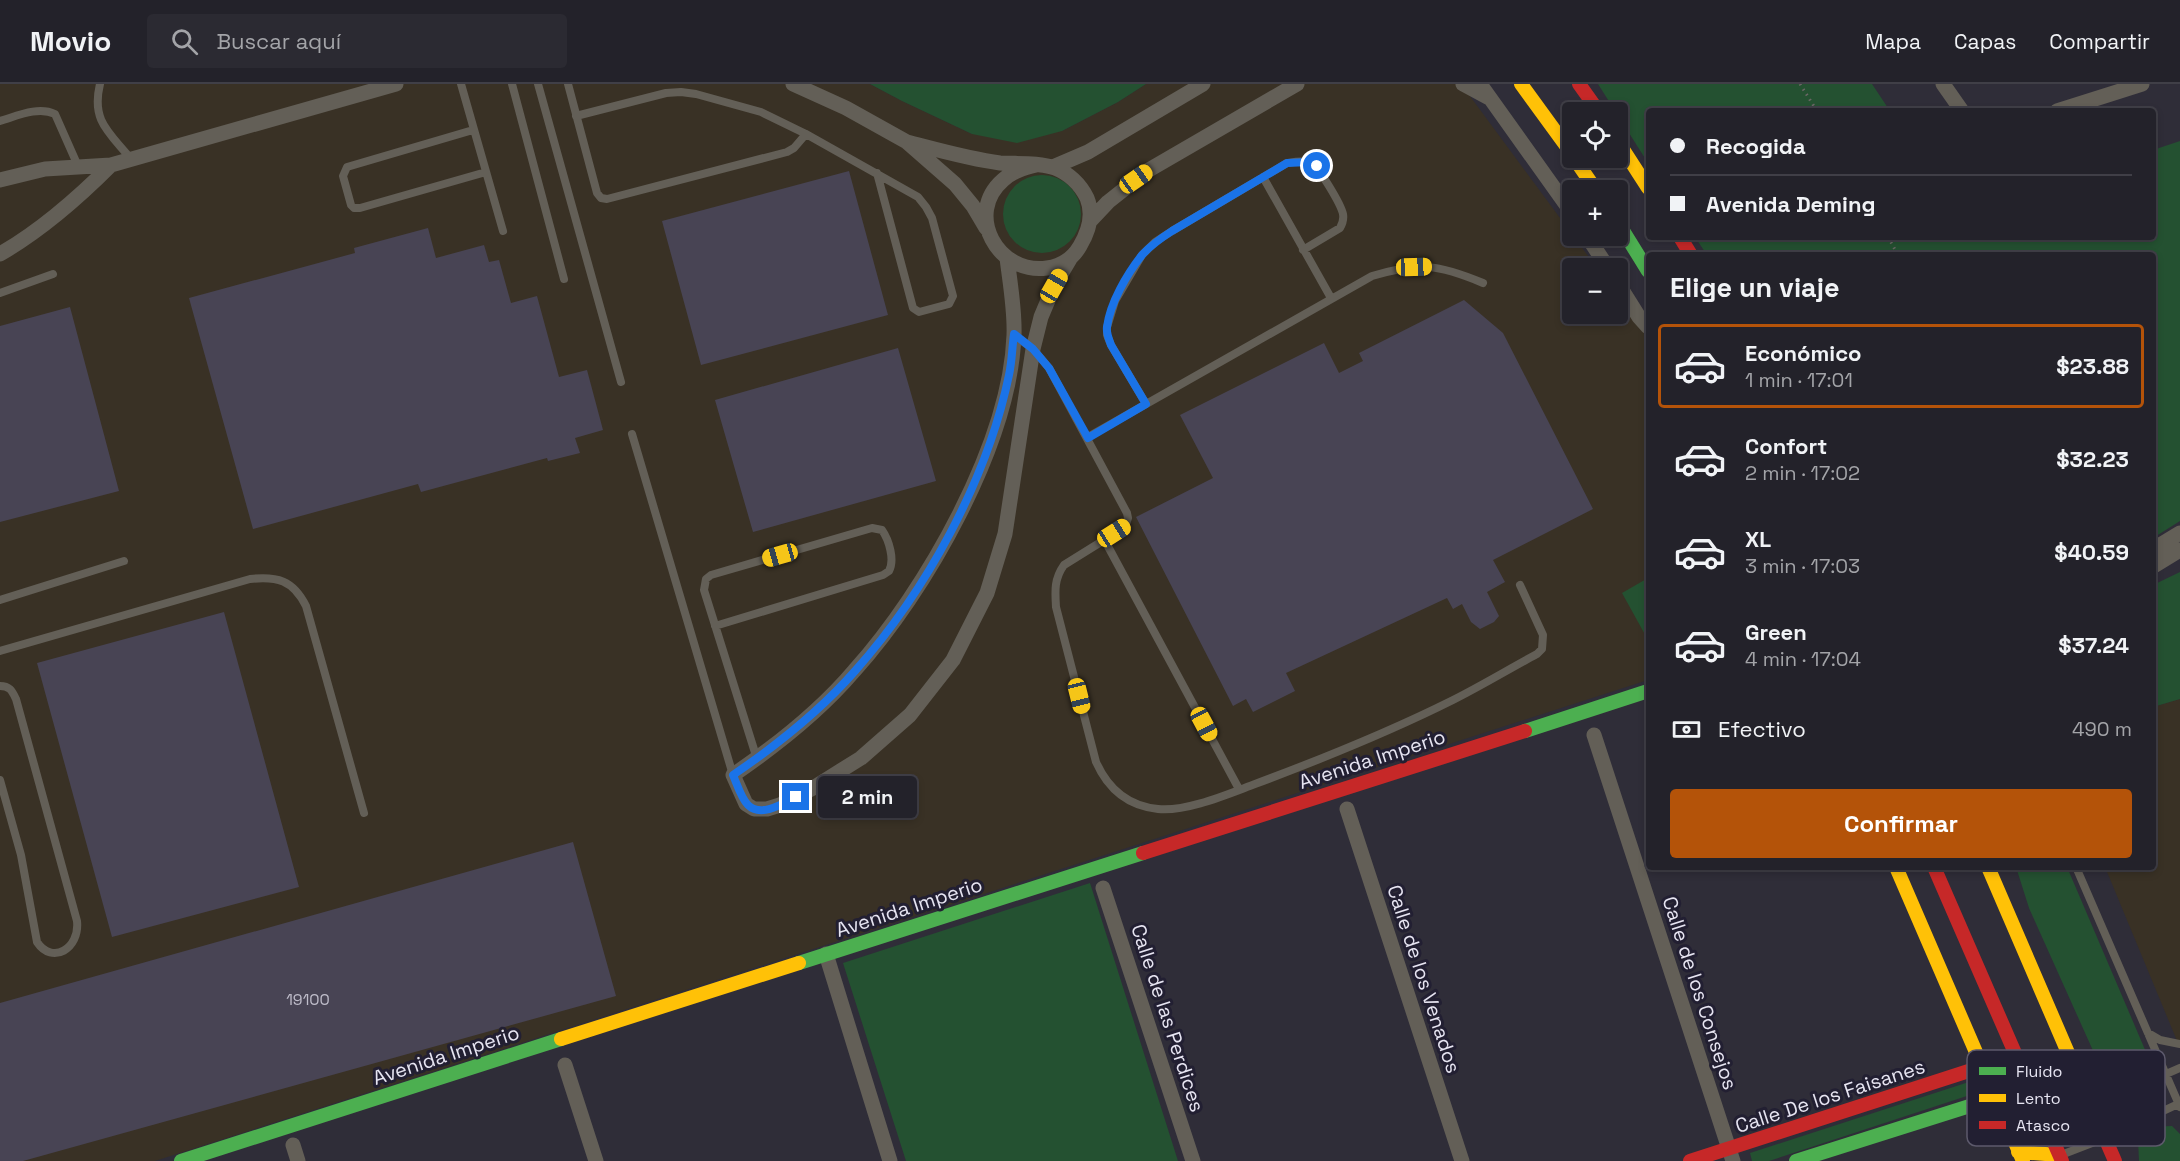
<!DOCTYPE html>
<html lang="es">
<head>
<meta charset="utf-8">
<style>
	body { margin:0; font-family:"Space Grotesk",sans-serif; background:#2b2a32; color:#f1f3f6; height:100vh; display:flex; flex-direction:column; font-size:22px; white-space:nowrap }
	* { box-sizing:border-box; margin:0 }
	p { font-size:20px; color:#a3a4a8 }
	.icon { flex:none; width:33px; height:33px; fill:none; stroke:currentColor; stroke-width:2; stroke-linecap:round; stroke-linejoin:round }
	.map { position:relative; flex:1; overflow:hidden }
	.side { position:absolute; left:1646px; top:168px; width:510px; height:618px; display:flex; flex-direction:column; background:#23222a; border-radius:6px; box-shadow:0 3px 9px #0003,0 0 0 2px #403f47 }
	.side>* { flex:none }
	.top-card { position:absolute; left:1646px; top:24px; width:510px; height:132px; border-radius:6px; box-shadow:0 3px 9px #0003,0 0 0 2px #403f47; display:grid; align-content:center; height:132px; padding:0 24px; background:#23222a }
	.tools { position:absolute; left:1562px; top:18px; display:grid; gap:12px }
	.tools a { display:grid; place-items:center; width:66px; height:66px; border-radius:6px; background:#23222a; box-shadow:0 3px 9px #0003,0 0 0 2px #403f47; font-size:30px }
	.end { position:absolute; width:27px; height:27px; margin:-14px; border:8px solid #1a73e8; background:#fff; box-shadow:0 0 0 3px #fff }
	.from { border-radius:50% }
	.bubble { position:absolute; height:42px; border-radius:6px; background:#23222a; box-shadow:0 3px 9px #0003,0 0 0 2px #403f47; font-size:20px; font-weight:600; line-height:42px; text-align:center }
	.car { position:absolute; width:18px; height:36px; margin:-18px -9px; border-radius:8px; box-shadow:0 0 4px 2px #0007; background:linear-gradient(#f5c518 24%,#345 0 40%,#f5c518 0 76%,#345 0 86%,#f5c518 0) }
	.top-card b { display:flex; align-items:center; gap:21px; height:57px; font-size:22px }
	.top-card b+b { border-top:2px solid #403f47 }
	.top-card i { width:15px; height:15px; background:#f1f3f6 }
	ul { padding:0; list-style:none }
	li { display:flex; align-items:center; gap:18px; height:84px; margin:0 12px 9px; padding:0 12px; border:3px solid transparent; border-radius:6px }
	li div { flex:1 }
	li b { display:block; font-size:22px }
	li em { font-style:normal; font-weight:600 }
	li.active { border-color:#b45309 }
	li>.icon { width:54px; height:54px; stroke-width:1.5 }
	h2 { padding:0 24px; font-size:27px; line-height:72px }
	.pay { display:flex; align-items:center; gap:15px; height:66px; padding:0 24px; font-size:22px }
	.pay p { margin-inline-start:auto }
	.cta { display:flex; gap:12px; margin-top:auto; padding:12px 24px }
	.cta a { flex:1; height:69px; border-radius:6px; background:#b45309; color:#fff; font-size:24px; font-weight:600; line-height:69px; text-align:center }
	header { display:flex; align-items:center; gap:36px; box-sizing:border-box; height:84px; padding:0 30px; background:#23222a; border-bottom:2px solid #403f47 }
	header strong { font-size:28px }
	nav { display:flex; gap:33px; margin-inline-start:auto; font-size:21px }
	.search { width:420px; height:54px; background:#2b2a32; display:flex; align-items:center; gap:15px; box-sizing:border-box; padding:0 21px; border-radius:6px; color:#a3a4a8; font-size:22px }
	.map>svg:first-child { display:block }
</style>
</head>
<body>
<header>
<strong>Movio</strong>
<div class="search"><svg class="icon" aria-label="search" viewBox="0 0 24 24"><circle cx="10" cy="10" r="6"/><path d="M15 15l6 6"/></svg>Buscar aquí</div>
<nav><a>Mapa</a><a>Capas</a><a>Compartir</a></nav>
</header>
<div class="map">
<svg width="2180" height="1077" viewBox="0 0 2180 1077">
	<rect width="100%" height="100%" fill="#2f2d38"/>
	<path fill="#393125" d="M0,0h870l32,17 70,33 90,-3 56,-29 28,-18h315l136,184h-25v46h45v-19l31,42v343l-1493,481h-155z
		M2180,615v349l-75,-181h47l1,-160z"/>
	<path fill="#245131" d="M870,0h276l-28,18 -56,29 -45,12 -45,-9 -70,-33z
		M1598,0h274l18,27h-242v52z
		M2180,57v380l-27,17 -1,-283h-445l-12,-18h457l1,-87z
		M1003 130a39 39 0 1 1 78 0a39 39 0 1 1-78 0Z
		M2180,488v127l-27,8v-122z
		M1648,494v62l-26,-47z
		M2016,783h51l79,185c3,20 -1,22 -20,29l-12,-5 -15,-12 -70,-156z
		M1090,799l88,278h-272l-63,-198z
		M1975,996l4,12 -210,69h-17l-2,-8z
		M2172,1042l8,8v27h-41l-1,-21 12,-13z"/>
	<path fill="#484454" d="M849,87l39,144 -187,50 -39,-144z
		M428,144l8,30 48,-13 5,17 10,-2 12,43 26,-7 22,81 28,-7 16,60 -28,8 5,15 -32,8 -1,-3 -126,34 -3,-8 -165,45 -64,-231 166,-45 -1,-5z
		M1464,216l39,33 90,176 -100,51 12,22 -18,10 12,24 -5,6 -14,7 -9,-7 -9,-18 -9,5 -6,-11 -161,75 9,18 -42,21 -7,-13 -13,7 -97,-189 77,-39 -33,-63 144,-72 15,30 24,-12 -4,-8z
		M70,223l49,184 -119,31v-196z
		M898,264l38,133 -183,51 -38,-132z
		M224,528l75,275 -187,50 -75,-274z
		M573,758l43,154 -593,165h-23v-158z"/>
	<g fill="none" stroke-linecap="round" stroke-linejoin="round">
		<path stroke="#6a6765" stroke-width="3" stroke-dasharray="1.5 4.5" stroke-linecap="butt" d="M1800,0l17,27
			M1888,153l10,18"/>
		<path stroke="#635f57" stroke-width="8" d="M100,0c-9,37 9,48 31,75
			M461,0l42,147
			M512,0l52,195
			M538,0l83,298
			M568,0l29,109 4,5 6,1 180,-47 7,-4 12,-14
			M576,32l90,-23 15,-1 15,2 65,18 45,22 112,63 8,10 6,11 21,78 -4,8 -30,8 -6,-4 -36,-135
			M0,37c17,-5 38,-15 55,-7l23,52
			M473,46l-126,37 -4,9 8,29 3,3h6l126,-36
			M1263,93l68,121
			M0,209l53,-19
			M1014,251l19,14 16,19 78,145 1,5 -3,9 -61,38c-10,14 -9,26 -8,42l40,155c12,27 31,44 62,47 28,3 70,-15 97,-25 67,-25 134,-52 198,-84 28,-14 56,-31 84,-46l5,-5 1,-14 -23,-50
			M1146,320l-35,-59 -4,-10v-8l8,-26 27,-46 13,-13 17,-11 115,-68c7,-1 16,-3 23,0 9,3 31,42 33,51 1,6 0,9 -3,14l-37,22
			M632,350l101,341
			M1088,353l284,-161c46,-14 66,-12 111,7
			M1104,455l135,250
			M0,516l124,-39
			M715,542l168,-51 6,-4c6,-11 0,-31 -7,-41l-10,-2 -161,47 -5,4 -2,11 53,169
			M0,567l250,-72c27,-3 43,1 56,27l58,207
			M0,602c10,0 12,5 16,13l61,222c3,28 -25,44 -40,21l-16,-87 -21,-75
			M2076,783l104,240
			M2148,949l12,7 20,4
			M2048,1039l43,-16 89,-39
			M2061,1071l44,-17 75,-35"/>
		<path stroke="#635f57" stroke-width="15" d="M793,0l53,24 61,34 48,42 18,22 13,22
			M1463,0l26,14
			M1480,0l92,129
			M1943,0l19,27
			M2057,27l85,-27
			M907,58c31,8 62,17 93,21 18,1 39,-1 55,5 15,6 25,16 32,30 7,17 2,33 -7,48 -7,12 -18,20 -33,22 -49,7 -83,-54 -44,-88 10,-9 21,-12 33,-15
			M111,81l285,-81
			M1053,83l35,-15 115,-68
			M0,96l45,-11 66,-4c-34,34 -69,65 -111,89
			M1091,136l17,-18 39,-31 150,-87
			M1587,152l21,32
			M1007,174c3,25 8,52 7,77 -4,109 -88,256 -160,336 -34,40 -77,74 -121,104l13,29 8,5h13l13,-4 33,-17 48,-30 49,-43 43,-55 34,-67 18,-59 28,-185 8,-32 13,-31 16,-27
			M1617,198l22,35 9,10
			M2152,466l28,-17
			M2152,483l28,-17
			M1594,651l139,426
			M1347,725l115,352
			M1103,804l90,273
			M826,870l64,207
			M565,981l31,96
			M293,1061l5,16"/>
		<path stroke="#4caf50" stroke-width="14" d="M1617,137l31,50
			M1525,647l123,-40
			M799,879l344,-110
			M181,1077l380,-122
			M1796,1077l199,-63"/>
		<path stroke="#ffc107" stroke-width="14" d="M1521,0l51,70
			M1617,56l31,48
			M1574,74l22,32
			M1896,783l127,294
			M1988,783l90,209
			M561,955l238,-76
			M2018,1068l41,3 1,6"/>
		<path stroke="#c62828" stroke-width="14" d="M1579,0l20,28
			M1680,153l11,18
			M1143,769l382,-122
			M1934,783l128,294
			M2078,992l37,85
			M1690,1077l291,-94"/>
	</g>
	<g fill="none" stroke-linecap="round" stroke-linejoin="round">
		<path stroke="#1a73e8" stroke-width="8" d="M796,713c-12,6 -35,21 -48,8 -7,-7 -11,-21 -15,-30 44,-30 87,-64 122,-104 71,-80 132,-190 154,-296 3,-13 3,-27 5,-41l19,15 16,19 39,70 58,-34 -35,-59c-2,-6 -5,-12 -4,-18 3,-24 20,-53 35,-72 9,-10 19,-17 30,-24l115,-68 22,-1 8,4"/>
	</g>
	<g text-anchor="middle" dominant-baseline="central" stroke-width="6" stroke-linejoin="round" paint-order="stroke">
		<g font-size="16" fill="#bfbdca">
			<text x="308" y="915">19100</text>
		</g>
		<g font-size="20" fill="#e7e5f2" stroke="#221f32">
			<text transform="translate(1372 675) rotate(-18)">Avenida Imperio</text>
			<text transform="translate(909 823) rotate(-18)">Avenida Imperio</text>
			<text transform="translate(1424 895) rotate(72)">Calle de los Venados</text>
			<text transform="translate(1700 909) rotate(72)">Calle de los Consejos</text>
			<text transform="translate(1168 934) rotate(72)">Calle de las Perdices</text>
			<text transform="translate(446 971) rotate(-18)">Avenida Imperio</text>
			<text transform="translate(1830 1012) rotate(-18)">Calle De los Faisanes</text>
		</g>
	</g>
	<rect x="1967" y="966" width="198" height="96" rx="9" fill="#221f32" stroke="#5d5a6c" stroke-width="1.5"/>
	<rect x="1979" y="983" width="27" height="8" fill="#4caf50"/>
	<rect x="1979" y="1010" width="27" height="8" fill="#ffc107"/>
	<rect x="1979" y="1037" width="27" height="8" fill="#c62828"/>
	<g font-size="16" fill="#e7e5f2">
		<text x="2016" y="993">Fluido</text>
		<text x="2016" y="1020">Lento</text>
		<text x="2016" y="1047">Atasco</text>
	</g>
</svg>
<div class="tools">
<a><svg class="icon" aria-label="locate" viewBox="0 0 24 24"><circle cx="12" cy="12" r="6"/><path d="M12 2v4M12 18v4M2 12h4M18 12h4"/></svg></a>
<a>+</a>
<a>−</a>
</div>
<i class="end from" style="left:1317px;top:82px"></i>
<i class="end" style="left:796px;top:713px"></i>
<div class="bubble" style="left:818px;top:692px;width:99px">2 min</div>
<i class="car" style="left:1136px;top:95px;rotate:55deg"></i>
<i class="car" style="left:1414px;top:183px;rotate:88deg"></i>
<i class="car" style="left:1054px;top:202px;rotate:30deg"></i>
<i class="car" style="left:1114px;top:449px;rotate:58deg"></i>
<i class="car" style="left:780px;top:471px;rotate:254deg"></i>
<i class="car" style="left:1079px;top:612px;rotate:166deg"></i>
<i class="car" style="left:1204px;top:640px;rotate:152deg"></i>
<div class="top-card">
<b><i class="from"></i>Recogida</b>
<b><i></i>Avenida Deming</b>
</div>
<section class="side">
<h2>Elige un viaje</h2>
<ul>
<li class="active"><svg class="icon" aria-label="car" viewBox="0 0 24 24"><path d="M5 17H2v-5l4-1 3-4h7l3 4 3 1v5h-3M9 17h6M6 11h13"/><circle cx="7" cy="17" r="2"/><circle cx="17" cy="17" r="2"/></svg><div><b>Económico</b><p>1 min · 17:01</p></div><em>$23.88</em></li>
<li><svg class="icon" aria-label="car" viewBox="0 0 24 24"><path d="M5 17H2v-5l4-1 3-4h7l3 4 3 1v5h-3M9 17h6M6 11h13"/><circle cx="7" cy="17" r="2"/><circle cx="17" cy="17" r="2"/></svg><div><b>Confort</b><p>2 min · 17:02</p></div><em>$32.23</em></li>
<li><svg class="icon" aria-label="car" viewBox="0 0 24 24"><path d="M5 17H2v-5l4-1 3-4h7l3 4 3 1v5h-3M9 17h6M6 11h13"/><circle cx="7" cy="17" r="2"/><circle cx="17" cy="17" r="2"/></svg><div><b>XL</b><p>3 min · 17:03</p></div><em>$40.59</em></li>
<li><svg class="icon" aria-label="car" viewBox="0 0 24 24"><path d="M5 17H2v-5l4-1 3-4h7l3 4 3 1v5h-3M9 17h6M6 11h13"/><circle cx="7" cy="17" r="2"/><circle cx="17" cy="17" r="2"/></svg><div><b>Green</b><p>4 min · 17:04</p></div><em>$37.24</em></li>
</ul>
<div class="pay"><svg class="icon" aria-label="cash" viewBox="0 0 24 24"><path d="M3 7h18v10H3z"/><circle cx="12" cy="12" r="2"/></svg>Efectivo<p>490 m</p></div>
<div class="cta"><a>Confirmar</a></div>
</section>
</div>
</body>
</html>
